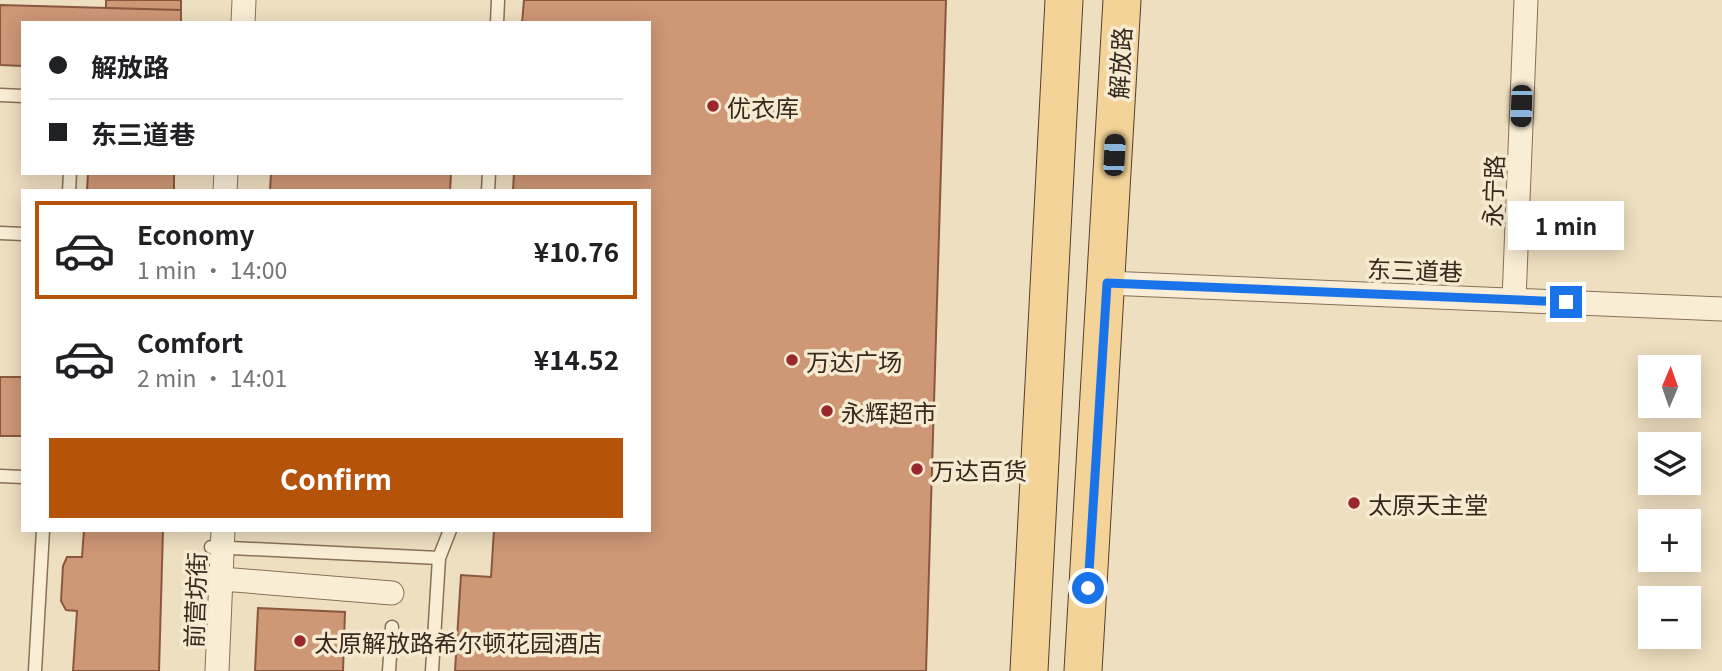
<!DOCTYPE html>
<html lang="en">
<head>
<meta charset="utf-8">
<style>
	body { margin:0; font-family:Georgia,"Noto Sans SC",serif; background:#f2f2f2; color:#202124; height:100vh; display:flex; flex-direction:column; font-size:26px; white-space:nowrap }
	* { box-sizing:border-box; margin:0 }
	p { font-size:23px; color:#757577 }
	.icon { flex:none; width:38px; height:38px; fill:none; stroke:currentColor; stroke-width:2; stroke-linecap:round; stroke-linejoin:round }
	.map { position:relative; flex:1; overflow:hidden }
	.panel { position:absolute; left:21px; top:189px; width:630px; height:343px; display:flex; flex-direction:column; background:#fff; border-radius:0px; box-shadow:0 4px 18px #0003 }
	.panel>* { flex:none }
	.banner { position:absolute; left:21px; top:21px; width:630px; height:154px; border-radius:0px; box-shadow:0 4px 18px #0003; display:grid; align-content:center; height:154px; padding:0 28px; background:#fff }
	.needle { width:46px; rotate:2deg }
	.tools { position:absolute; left:1638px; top:355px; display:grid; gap:14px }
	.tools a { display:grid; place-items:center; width:63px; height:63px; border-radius:0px; background:#fff; box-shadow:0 4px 18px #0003; font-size:35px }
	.end { position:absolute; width:32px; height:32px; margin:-16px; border:9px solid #1a73e8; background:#fff; box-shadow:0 0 0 4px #fff }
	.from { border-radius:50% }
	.bubble { position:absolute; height:49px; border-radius:0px; background:#fff; box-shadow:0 4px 18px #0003; font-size:23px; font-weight:700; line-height:49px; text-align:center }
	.car { position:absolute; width:21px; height:42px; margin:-21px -10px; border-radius:9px; box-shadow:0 0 5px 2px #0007; background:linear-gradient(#222 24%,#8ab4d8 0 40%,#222 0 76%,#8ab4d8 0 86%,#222 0) }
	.banner b { display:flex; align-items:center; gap:24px; height:66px; font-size:26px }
	.banner b+b { border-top:2px solid #e0e0e0 }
	.banner i { width:18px; height:18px; background:#202124 }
	ul { padding:12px 0 0; list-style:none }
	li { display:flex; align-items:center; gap:21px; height:98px; margin:0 14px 10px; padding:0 14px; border:4px solid transparent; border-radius:0px }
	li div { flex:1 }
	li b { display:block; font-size:26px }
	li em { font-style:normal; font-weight:700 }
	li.on { border-color:#b45309 }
	li>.icon { width:63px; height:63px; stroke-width:1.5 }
	.cta { display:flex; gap:14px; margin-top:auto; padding:14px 28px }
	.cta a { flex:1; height:80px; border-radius:0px; background:#b45309; color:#fff; font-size:28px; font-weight:700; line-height:80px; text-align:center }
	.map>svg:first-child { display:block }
</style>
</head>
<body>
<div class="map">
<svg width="1722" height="671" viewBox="0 0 1722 671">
	<rect width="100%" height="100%" fill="#efdfc1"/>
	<path fill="#ce9776" stroke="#89583e" stroke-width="2" d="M106,0h75v10l-75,-2z
		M524,0h422l-20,671h-471l6,-96 30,2 3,-47h155v-339h-136l1,-18h135v-150h-127z
		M0,5l181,5v13h-158v43l-23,-1z
		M88,173h86v18h-87z
		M271,173h180l-1,18h-180z
		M0,377h23v59h-23z
		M84,530h79l-4,141h-86l4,-60 -11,-1 -5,-9 2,-35 4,-9h15z
		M258,608l87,4 -2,59h-88z"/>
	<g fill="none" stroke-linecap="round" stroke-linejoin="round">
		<g stroke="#897058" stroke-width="15">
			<path id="service" d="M497,23l1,-23
				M0,95l23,1
				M69,191l1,-18
				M488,191l1,-18
				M0,233l23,1
				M0,476l23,1
				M211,547l228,11
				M35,671l8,-141
				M389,671l3,-44
				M432,671l7,-113 11,-28"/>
		</g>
		<g stroke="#897058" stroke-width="25">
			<path id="minor" d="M243,23l1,-23
				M225,191l1,-18
				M1107,283l615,26
				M1514,300l12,-300
				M210,578l182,15
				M217,671l6,-141"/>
		</g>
		<g stroke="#563e2d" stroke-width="39">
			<path id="primary" d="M1029,671l35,-671
				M1083,671l39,-671"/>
		</g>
		<use href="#service" stroke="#f9edd5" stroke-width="12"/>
		<use href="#minor" stroke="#f9edd5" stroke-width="23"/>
		<use href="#primary" stroke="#f3d398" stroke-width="37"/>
	</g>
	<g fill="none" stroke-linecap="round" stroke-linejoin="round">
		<path stroke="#1a73e8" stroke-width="9" d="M1088,588l19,-305 459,19"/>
	</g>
	<g fill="#99272d" stroke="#f6ead1" stroke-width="2.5">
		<circle cx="713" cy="106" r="7"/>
		<circle cx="792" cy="360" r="7"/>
		<circle cx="827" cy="411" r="7"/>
		<circle cx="917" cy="469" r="7"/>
		<circle cx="1354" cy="503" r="7"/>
		<circle cx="300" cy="641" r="7"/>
	</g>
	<g text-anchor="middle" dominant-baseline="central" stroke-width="7" stroke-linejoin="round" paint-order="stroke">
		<g font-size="24" fill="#38291d" stroke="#f6ead1">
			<text transform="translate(1119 63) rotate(-87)">解放路</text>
			<text transform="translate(1492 191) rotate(-88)">永宁路</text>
			<text transform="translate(1415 269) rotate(2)">东三道巷</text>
			<text transform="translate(194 600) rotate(-88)">前营坊街</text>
		</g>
		<g font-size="24" fill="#38291d" stroke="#f6ead1" text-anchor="start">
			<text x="727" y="106">优衣库</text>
			<text x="806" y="360">万达广场</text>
			<text x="841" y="411">永辉超市</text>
			<text x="931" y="469">万达百货</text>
			<text x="1368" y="503">太原天主堂</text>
			<text x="314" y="641">太原解放路希尔顿花园酒店</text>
		</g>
	</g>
</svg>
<div class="tools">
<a><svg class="needle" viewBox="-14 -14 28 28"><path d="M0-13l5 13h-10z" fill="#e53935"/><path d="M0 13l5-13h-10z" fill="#757577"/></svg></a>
<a><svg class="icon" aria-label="layers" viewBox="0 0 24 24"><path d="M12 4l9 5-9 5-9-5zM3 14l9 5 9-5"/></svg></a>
<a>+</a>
<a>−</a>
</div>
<i class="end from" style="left:1088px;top:588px"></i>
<i class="end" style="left:1566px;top:302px"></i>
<div class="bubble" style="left:1508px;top:201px;width:116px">1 min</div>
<i class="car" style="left:1521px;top:106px;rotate:182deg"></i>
<i class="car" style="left:1114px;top:155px;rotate:3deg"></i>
<div class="banner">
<b><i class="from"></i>解放路</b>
<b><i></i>东三道巷</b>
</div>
<section class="panel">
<ul>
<li class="on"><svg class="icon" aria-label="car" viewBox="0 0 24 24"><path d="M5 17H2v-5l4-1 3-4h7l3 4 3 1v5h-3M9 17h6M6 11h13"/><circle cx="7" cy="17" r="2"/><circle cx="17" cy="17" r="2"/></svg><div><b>Economy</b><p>1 min · 14:00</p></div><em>¥10.76</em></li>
<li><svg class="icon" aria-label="car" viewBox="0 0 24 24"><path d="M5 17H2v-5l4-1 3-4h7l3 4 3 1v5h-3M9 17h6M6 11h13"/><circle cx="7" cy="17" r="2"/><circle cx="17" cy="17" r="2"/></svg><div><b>Comfort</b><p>2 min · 14:01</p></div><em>¥14.52</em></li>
</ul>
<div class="cta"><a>Confirm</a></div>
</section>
</div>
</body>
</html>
